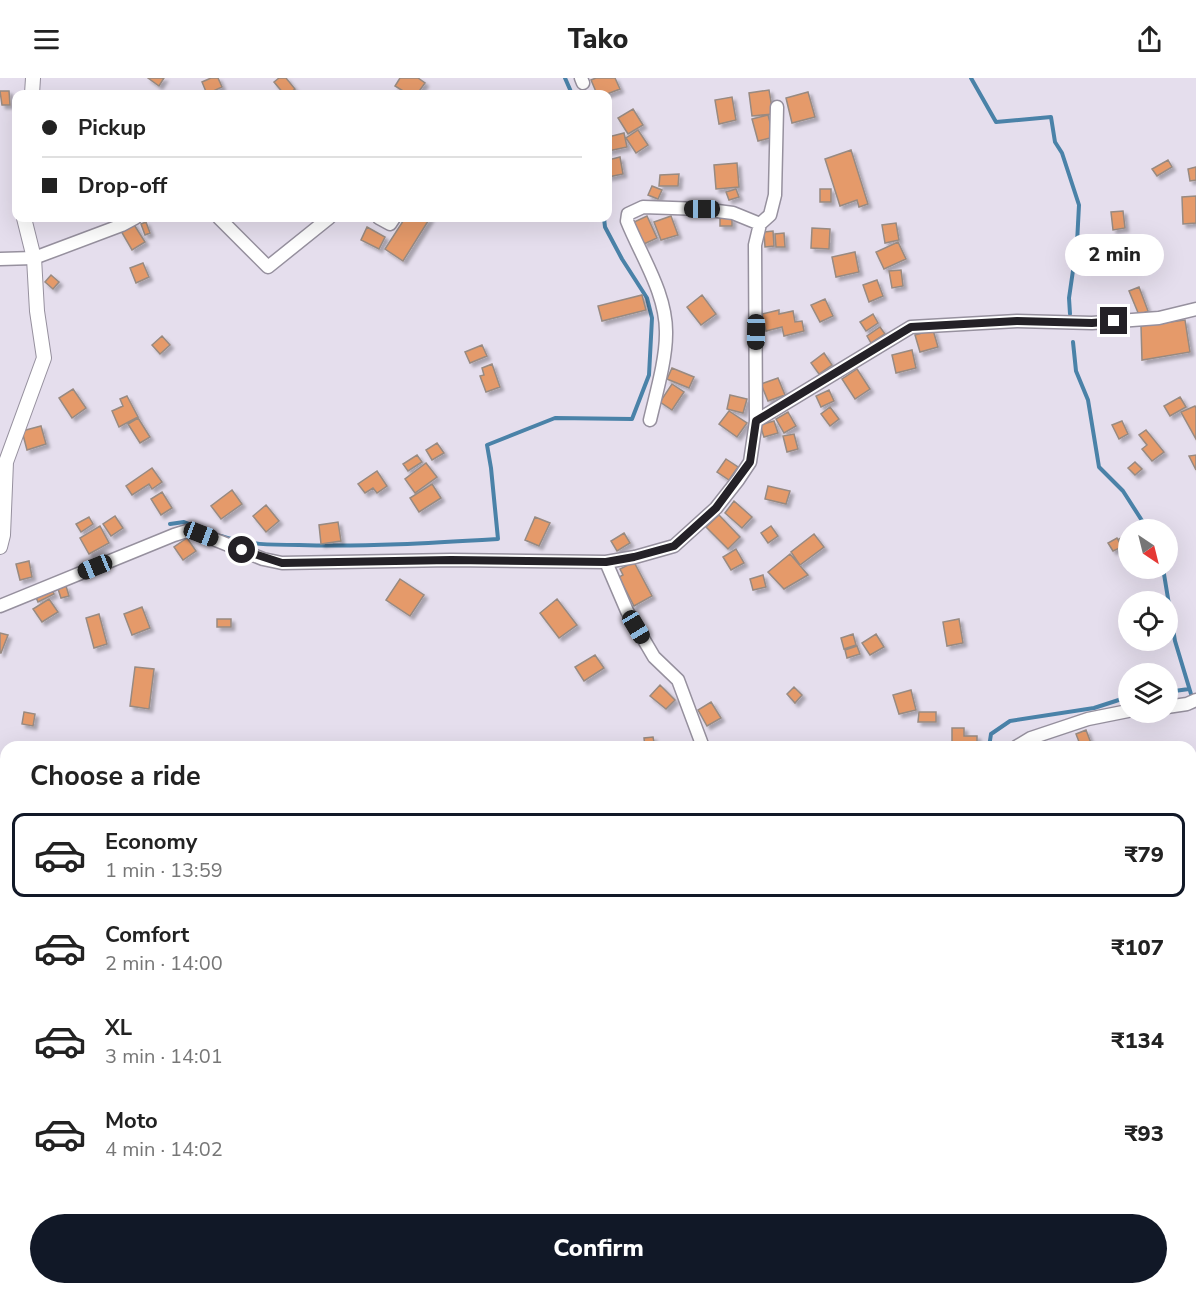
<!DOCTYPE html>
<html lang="en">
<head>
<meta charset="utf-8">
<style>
	body { margin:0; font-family:"Nunito Sans",sans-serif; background:#f6f6f6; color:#222; height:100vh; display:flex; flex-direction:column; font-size:22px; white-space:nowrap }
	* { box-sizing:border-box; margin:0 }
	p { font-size:20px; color:#767676 }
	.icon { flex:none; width:33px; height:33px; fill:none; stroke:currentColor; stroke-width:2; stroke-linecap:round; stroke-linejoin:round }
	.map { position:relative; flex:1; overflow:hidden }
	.panel { position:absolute; left:0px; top:663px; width:1197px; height:554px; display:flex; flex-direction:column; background:#fff; border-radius:18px 18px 0 0; box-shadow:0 6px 24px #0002 }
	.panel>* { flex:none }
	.hud { position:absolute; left:12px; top:12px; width:600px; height:132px; border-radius:12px; box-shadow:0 6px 24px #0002; display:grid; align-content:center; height:132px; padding:0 30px; background:#fff }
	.needle { width:39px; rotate:145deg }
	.buttons { position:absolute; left:1118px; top:441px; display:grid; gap:12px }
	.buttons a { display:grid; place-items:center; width:60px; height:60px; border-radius:50%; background:#fff; box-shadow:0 6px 24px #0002; font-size:30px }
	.end { position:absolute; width:27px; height:27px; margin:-14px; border:8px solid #242127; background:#fff; box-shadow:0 0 0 3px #fff }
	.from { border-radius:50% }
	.bubble { position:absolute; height:42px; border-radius:21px; background:#fff; box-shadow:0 6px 24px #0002; font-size:20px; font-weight:800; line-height:42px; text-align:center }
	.car { position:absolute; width:18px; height:36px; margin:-18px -9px; border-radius:8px; box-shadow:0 0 4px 2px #0007; background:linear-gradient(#222 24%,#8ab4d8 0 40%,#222 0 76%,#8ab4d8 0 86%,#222 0) }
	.hud b { display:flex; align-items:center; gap:21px; height:57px; font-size:22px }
	.hud b+b { border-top:2px solid #e0e0e0 }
	.hud i { width:15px; height:15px; background:#222 }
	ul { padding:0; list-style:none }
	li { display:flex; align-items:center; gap:18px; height:84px; margin:0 12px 9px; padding:0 18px; border:3px solid transparent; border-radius:12px }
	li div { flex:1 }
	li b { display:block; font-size:22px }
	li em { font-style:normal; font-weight:800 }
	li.current { border-color:#111827 }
	li>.icon { width:54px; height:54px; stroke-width:1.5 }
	h2 { padding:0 30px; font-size:27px; line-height:72px }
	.primary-button { display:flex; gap:12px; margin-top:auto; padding:12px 30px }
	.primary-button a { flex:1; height:69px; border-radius:36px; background:#111827; color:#fff; font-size:24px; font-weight:800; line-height:69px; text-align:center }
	header { display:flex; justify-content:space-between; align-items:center; height:78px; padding:0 30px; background:#fff; font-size:27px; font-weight:800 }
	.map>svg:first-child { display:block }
</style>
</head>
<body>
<header><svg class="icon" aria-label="menu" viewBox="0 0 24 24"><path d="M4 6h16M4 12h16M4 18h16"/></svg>Tako<svg class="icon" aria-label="share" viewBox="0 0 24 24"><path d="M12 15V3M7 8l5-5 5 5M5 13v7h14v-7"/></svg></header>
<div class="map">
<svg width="1196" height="1216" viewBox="0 0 1196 1216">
	<defs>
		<filter id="shadow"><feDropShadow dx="3.5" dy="3.5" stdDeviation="1.5" flood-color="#0004"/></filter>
	</defs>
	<rect width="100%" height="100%" fill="#e5deed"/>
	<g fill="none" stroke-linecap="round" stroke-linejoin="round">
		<path stroke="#4a82a8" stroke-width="4" d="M565,0l7,16
			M971,0l25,44 55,-5 4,25 7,11 17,52 -2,38 -8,55 1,16
			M1073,264l3,29 12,29 11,67 24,24 25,39
			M170,446l14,-2 16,6
			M221,458c25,9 52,9 78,9 66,2 133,-2 199,-6l-7,-71 -4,-23 68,-27 77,1 17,-44 3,-57 -5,-20 -25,-39 -17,-32 -1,-9
			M1163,490l12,73 16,53
			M1167,614l22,-3
			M989,669l2,-13 19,-13 84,-13 34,-11
			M1191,900l5,-2
			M0,989l6,2"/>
	</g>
	<path fill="#e59a6b" stroke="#988a81" stroke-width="1.5" filter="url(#shadow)" d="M148,0h16l-5,8z
		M211,0h7l4,9 -15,7 -5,-12z
		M279,0h7l9,11 -7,5h-4l-10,-12z
		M400,0h18l7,5 -8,11h-9l-13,-8z
		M596,0h19l5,11 -13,5h-10l-6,-14z
		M769,12l4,24 -21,2 -3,-23z
		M0,13h9l1,14h-8z
		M808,14l7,25 -23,6 -6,-25z
		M732,19l4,23 -17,4 -4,-24z
		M633,31l10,16 -15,9 -10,-16z
		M768,37l6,22 -16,4 -6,-22z
		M638,52l10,15 -12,8 -10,-15z
		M624,55l3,14 -19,4v-14z
		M851,72l17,54 -9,3 -2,-7 -17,6 -15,-47z
		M620,79l3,17 -15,3v-17z
		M1168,82l4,7 -15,9 -5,-7z
		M737,85l2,24 -23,2 -2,-24z
		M1196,89v13l-6,1 -2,-12z
		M679,96l-1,12h-19l1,-11z
		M652,108l10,4 -4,9 -10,-4z
		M736,111l3,8 -10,3 -3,-8z
		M820,111h11v13h-11z
		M1196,118v27l-13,1 -1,-27z
		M1123,133l2,17 -12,2 -2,-18z
		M647,138l10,22 -13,6 -10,-22z
		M671,138l7,19 -17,5 -7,-18z
		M405,140h25l-27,43 -18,-12z
		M720,140h12v8h-12z
		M146,144l4,11 -5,2 -4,-11z
		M133,145l12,19 -13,8 -11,-19z
		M896,145l3,17 -14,3 -3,-18z
		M367,149l18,10 -6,12 -18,-9z
		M812,150l18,1 -1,20 -18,-1z
		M773,153l1,15 -9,1 -1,-15z
		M784,155l1,14h-9l-1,-13z
		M898,164l8,17 -22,10 -8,-17z
		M855,174l4,20 -23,5 -4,-20z
		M143,185l6,14 -13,6 -6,-15z
		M901,192l2,16 -11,2 -3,-17z
		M51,197l8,7 -6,7 -8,-7z
		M877,202l6,16 -14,6 -6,-17z
		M1139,209l9,24 -9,4 -10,-24z
		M642,217l4,15 -44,11 -4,-15z
		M702,217l14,19 -15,11 -14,-18z
		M825,221l8,17 -13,6 -9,-17z
		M779,232v4l14,-3 2,11 7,-1 2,10 -20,5 -2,-9 -16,4 -4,-17z
		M873,236l5,9 -12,8 -6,-9z
		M1185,242l5,32 -48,8 -1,-34z
		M880,249l5,7 -14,9 -4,-7z
		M933,252l5,17 -18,5 -5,-17z
		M162,258l8,9 -10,9 -8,-9z
		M482,267l5,11 -17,7 -5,-11z
		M912,272l4,18 -20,5 -4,-18z
		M824,275l8,12 -13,9 -8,-11z
		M492,286l8,23 -14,5 -6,-16 4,-1 -2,-7z
		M672,290l22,9 -5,11 -22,-9z
		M857,291l13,20 -15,10 -13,-20z
		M778,300l7,17 -17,6 -7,-17z
		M672,306l12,8 -12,18 -12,-8z
		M73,311l13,19 -14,10 -13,-20z
		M829,312l5,11 -13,6 -5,-11z
		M730,317l17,4 -4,14 -16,-4z
		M127,318l11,21 -19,10 -7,-16 11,-5 -3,-7z
		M1180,319l6,10 -16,9 -6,-10z
		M1195,328l1,2v31l-15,-27z
		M830,329l9,12 -9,7 -9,-12z
		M729,333l18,12 -10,14 -18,-13z
		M788,334l8,14 -12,7 -8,-14z
		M138,340l12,19 -10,6 -12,-19z
		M774,343l4,12 -14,4 -4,-12z
		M1122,343l6,13 -9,5 -7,-14z
		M41,348l5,18 -19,6 -5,-19z
		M1146,352l18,22 -12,9 -10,-12 5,-4 -8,-10z
		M794,356l4,15 -11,3 -4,-16z
		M437,365l7,10 -12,7 -6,-10z
		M417,377l5,7 -14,9 -5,-7z
		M1196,377v15l-7,-14z
		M726,381l12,8 -9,13 -12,-8z
		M1135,384l7,7 -7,6 -7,-7z
		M426,385l11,14 -22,16 -10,-14z
		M152,390l10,14 -10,7 -3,-5 -17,11 -6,-9z
		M377,393l10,15 -10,7 -4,-5 -8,5 -7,-9z
		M432,406l9,14 -22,14 -9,-14z
		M768,408l22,5 -4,13 -21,-5z
		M232,412l10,14 -21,15 -10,-13z
		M162,414l10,16 -11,7 -10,-16z
		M734,423l18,16 -10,11 -17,-15z
		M266,427l13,16 -13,11 -13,-16z
		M719,437l21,22 -12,12 -22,-22z
		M115,438l8,12 -12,8 -8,-12z
		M89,439l4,7 -12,8 -5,-8z
		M535,439l15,6 -11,23 -14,-6z
		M338,444l3,19 -20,3 -2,-19z
		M100,448l9,17 -20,11 -9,-16z
		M771,448l7,10 -10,7 -7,-10z
		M624,455l6,10 -13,8 -6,-10z
		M814,456l10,13 -24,18 -9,-13z
		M1124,458l3,6 -5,3 -3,-6z
		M187,460l9,13 -13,9 -9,-13z
		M1117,460l5,9 -9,4 -5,-8z
		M736,471l8,14 -13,7 -8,-13z
		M790,476l18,21 -24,14 -16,-17z
		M29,483l3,16 -12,3 -4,-16z
		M634,484l18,34 -18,10 -15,-29 4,-2 -3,-6z
		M763,497l3,12 -13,3 -3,-11z
		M400,501l24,16 -14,21 -24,-16z
		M66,508l3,10 -8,2 -3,-9z
		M50,509l4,7 -16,8 -3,-7z
		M49,521l9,13 -16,10 -9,-13z
		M557,521l20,26 -18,13 -19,-25z
		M142,529l8,21 -18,7 -8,-21z
		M99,536l8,30 -13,4 -8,-30z
		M217,541h14v8h-14z
		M959,541l4,24 -16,3 -4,-24z
		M0,555l8,2 -7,18h-1z
		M853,556l3,11 -12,4 -3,-11z
		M876,556l8,13 -14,8 -8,-12z
		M857,568l3,8 -13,4 -2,-8z
		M595,577l9,13 -20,13 -9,-14z
		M135,589l19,2 -5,40 -19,-3z
		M660,607l15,15 -9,9 -16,-13z
		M794,609l8,8 -7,8 -8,-9z
		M911,612l5,20 -17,4 -6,-19z
		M711,624l10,16 -14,8 -9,-16z
		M24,634l11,2 -2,12 -11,-2z
		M919,634h17v10h-18z
		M952,650h12v8h13v11h-10v-4h-15z
		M1086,652l6,16 -2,1h-9l-5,-13z
		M653,659l2,10h-10l-1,-9z
		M728,664v5h-20v-3z
		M0,752l6,1v19h-6z
		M0,1023l6,6v18l-5,5z"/>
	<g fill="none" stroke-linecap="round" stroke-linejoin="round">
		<g stroke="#96909e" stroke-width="15">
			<path id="minor" d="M581,0l2,5
				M219,140l49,49 61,-49
				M379,140l11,6 4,-6
				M0,181l34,-1 88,-33 13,-7
				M650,342c6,-26 16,-60 16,-86 1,-40 -25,-78 -39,-113l1,-7 15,-7 59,2 31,4 27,11
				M756,343l-1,-176 5,-21 10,-9 5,-20 2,-88
				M606,484l21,49 27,46 24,23 25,67
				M0,528l174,-71 13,-4 14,3 62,25 19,4 169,-3 155,2 29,-5 39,-11 42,-38 22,-28 12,-18 6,-41 155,-94 106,-6 75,2 67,-5 37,-9
				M1167,629l20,-3 9,-4
				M1016,669l15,-9 57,-19 40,-8
				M0,974l6,2
				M1191,1025l5,-5"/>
		</g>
		<g stroke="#96909e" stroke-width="16">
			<path id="tertiary" d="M32,16l1,-16
				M0,469l3,-12 3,-73 38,-104 -7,-47 -3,-53 -10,-40"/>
		</g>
		<use href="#minor" stroke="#fff" stroke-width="12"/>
		<use href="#tertiary" stroke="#fff" stroke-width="14"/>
	</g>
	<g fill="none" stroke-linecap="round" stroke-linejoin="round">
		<path stroke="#242127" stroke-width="8" d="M242,472l40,13 169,-3 155,2 28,-5 40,-11 42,-38 34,-46 6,-41 155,-94 106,-6 75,2 22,-2"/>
	</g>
</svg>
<div class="buttons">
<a><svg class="needle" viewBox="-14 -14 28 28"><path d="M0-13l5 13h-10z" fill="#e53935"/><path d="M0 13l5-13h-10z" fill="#767676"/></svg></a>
<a><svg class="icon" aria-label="locate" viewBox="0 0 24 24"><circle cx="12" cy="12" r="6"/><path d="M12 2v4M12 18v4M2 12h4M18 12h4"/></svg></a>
<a><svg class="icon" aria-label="layers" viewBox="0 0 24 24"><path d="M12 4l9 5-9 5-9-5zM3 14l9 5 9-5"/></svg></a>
</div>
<i class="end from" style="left:242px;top:472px"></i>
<i class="end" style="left:1114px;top:243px"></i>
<div class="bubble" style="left:1065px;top:156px;width:99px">2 min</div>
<i class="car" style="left:702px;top:131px;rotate:270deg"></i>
<i class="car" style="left:756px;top:254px;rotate:181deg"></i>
<i class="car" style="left:201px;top:456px;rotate:111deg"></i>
<i class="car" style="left:95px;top:489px;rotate:248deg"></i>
<i class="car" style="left:636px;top:549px;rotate:149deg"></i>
<div class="hud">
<b><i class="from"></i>Pickup</b>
<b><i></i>Drop-off</b>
</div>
<section class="panel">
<h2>Choose a ride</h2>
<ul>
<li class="current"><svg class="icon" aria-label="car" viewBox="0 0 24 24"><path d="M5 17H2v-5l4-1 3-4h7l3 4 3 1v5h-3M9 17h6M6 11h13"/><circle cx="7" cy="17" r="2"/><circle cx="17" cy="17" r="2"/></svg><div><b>Economy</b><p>1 min · 13:59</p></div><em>₹79</em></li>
<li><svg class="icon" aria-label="car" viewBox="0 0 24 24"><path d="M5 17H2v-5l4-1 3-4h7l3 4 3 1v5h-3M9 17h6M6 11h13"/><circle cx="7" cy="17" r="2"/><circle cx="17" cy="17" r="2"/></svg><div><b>Comfort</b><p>2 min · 14:00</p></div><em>₹107</em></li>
<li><svg class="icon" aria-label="car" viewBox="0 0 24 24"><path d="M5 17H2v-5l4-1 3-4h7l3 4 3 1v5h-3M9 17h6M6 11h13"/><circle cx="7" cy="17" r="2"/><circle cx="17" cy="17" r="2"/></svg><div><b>XL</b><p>3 min · 14:01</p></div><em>₹134</em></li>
<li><svg class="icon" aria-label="car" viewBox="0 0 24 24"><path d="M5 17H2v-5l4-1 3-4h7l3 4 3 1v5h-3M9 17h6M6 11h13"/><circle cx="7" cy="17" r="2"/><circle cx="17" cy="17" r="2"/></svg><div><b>Moto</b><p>4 min · 14:02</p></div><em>₹93</em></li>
</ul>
<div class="primary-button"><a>Confirm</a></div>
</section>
</div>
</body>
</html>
